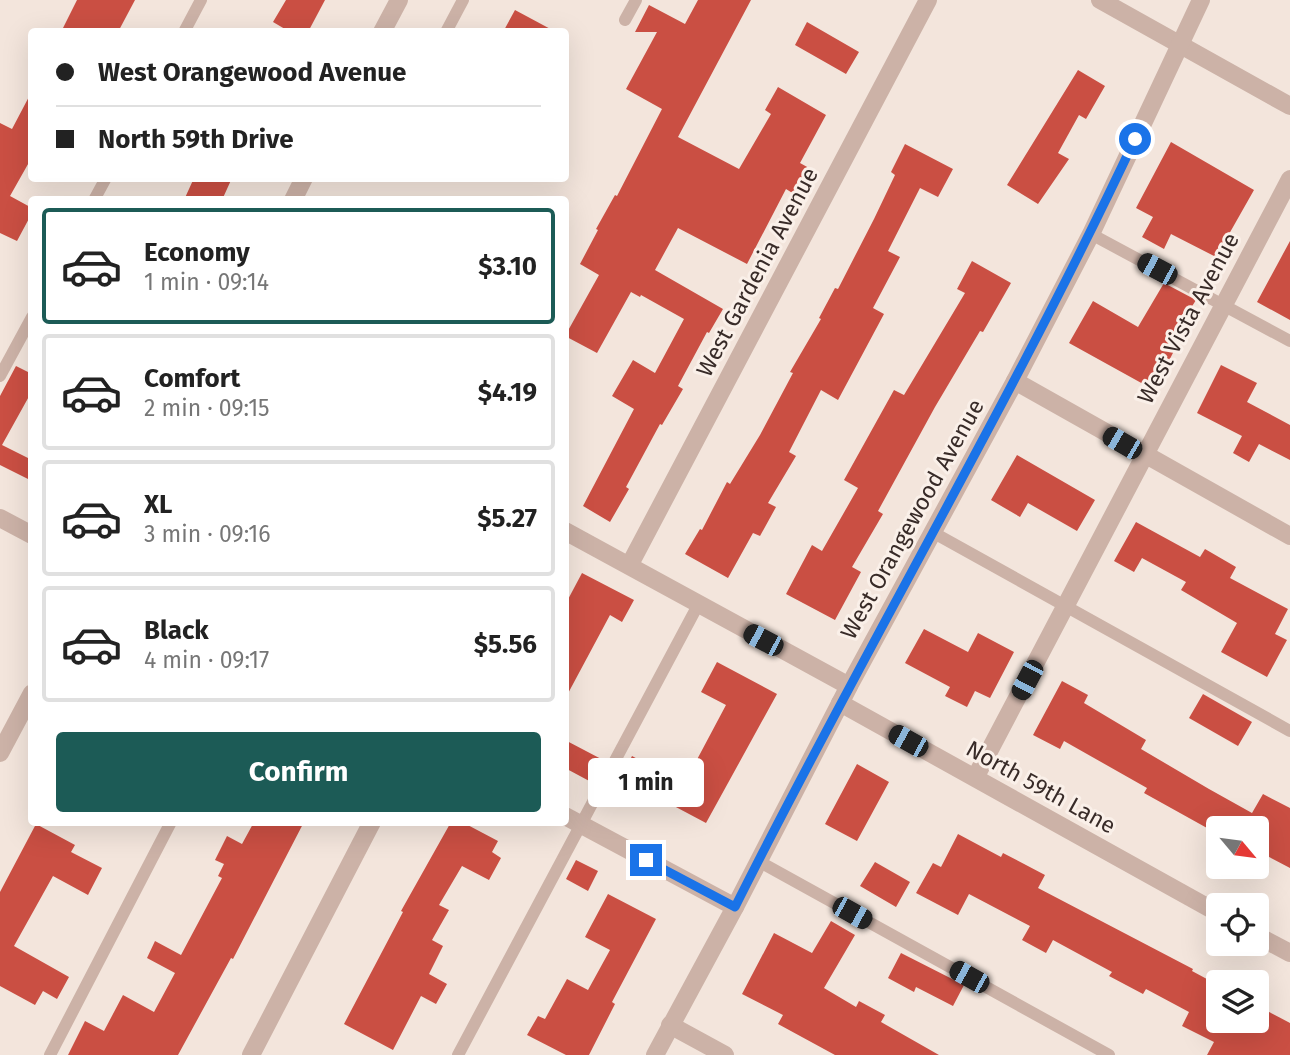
<!DOCTYPE html>
<html lang="en">
<head>
<meta charset="utf-8">
<style>
	body { margin:0; font-family:"Fira Sans",sans-serif; background:#f6f6f6; color:#222; height:100vh; display:flex; flex-direction:column; font-size:26px; white-space:nowrap }
	* { box-sizing:border-box; margin:0 }
	p { font-size:23px; color:#767676 }
	.icon { flex:none; width:38px; height:38px; fill:none; stroke:currentColor; stroke-width:2; stroke-linecap:round; stroke-linejoin:round }
	.map { position:relative; flex:1; overflow:hidden }
	.side { position:absolute; left:28px; top:196px; width:541px; height:630px; display:flex; flex-direction:column; background:#fff; border-radius:7px; box-shadow:0 7px 28px #0002 }
	.side>* { flex:none }
	.top-card { position:absolute; left:28px; top:28px; width:541px; height:154px; border-radius:7px; box-shadow:0 7px 28px #0002; display:grid; align-content:center; height:154px; padding:0 28px; background:#fff }
	.needle { width:46px; rotate:119deg }
	.buttons { position:absolute; left:1206px; top:816px; display:grid; gap:14px }
	.buttons a { display:grid; place-items:center; width:63px; height:63px; border-radius:7px; background:#fff; box-shadow:0 7px 28px #0002; font-size:35px }
	.end { position:absolute; width:32px; height:32px; margin:-16px; border:9px solid #1a73e8; background:#fff; box-shadow:0 0 0 4px #fff }
	.from { border-radius:50% }
	.bubble { position:absolute; height:49px; border-radius:7px; background:#fff; box-shadow:0 7px 28px #0002; font-size:23px; font-weight:700; line-height:49px; text-align:center }
	.car { position:absolute; width:21px; height:42px; margin:-21px -10px; border-radius:9px; box-shadow:0 0 5px 2px #0007; background:linear-gradient(#222 24%,#8ab4d8 0 40%,#222 0 76%,#8ab4d8 0 86%,#222 0) }
	.top-card b { display:flex; align-items:center; gap:24px; height:66px; font-size:26px }
	.top-card b+b { border-top:2px solid #e0e0e0 }
	.top-card i { width:18px; height:18px; background:#222 }
	ul { padding:12px 0 0; list-style:none }
	li { display:flex; align-items:center; gap:21px; height:116px; margin:0 14px 10px; padding:0 14px; border:4px solid #e0e0e0; border-radius:7px }
	li div { flex:1 }
	li b { display:block; font-size:26px }
	li em { font-style:normal; font-weight:700 }
	li.on { border-color:#1c5b56 }
	li>.icon { width:63px; height:63px; stroke-width:1.5 }
	.primary-button { display:flex; gap:14px; margin-top:auto; padding:14px 28px }
	.primary-button a { flex:1; height:80px; border-radius:7px; background:#1c5b56; color:#fff; font-size:28px; font-weight:700; line-height:80px; text-align:center }
	.map>svg:first-child { display:block }
</style>
</head>
<body>
<div class="map">
<svg width="1290" height="1055" viewBox="0 0 1290 1055">
	<rect width="100%" height="100%" fill="#f3e5dc"/>
	<path fill="#ca4f43" d="M77,0h58l-17,32h-57z
		M286,0h39l-17,32h-18l-17,-10z
		M698,0h53l-73,137 61,32 32,-55 -6,-4 13,-23 48,28 -26,48 9,5 -15,26 -8,-5 -39,75 -69,-36 -23,42 68,39 -14,24 -2,-1 -29,54 5,3 -21,36 -2,-1 -34,63 3,2 -19,33 -27,-16 51,-97 -22,-13 21,-36 22,13 29,-54 -43,-24 -1,2 -9,-5 -34,61 -32,-17 34,-61 -19,-11 18,-34 -2,-1 19,-34 2,1 45,-87 -36,-20 31,-57h-22l14,-27 36,19z
		M515,10l41,22h-53z
		M807,22l52,30 -13,22 -51,-29z
		M1078,70l27,16 -19,33 -7,-4 -21,38 11,6 -31,45 -31,-19z
		M32,91v66l-22,39 22,12v5l-15,28 -17,-8v-110l12,6z
		M1171,142l83,48 -38,67 -45,-23 -7,15 -22,-12 11,-20 -17,-9z
		M905,144l48,25 -15,28 -18,-9 -32,63 12,6 -27,51 11,6 -46,86 -17,-10 -32,62 7,4 -28,47 8,4 -16,29 -7,-3 -25,45 -43,-24 15,-25 2,1 25,-48 3,2 30,-49 33,-62 -3,-1 31,-53 -2,-1 16,-30 3,1 36,-70 21,-44 -4,-3z
		M194,178h38l-10,22h-38z
		M1290,241v79l-33,-18z
		M972,261l39,22 -28,49 -3,-1 -45,76 -57,104 5,3 -31,53 9,5 -26,48 -49,-26 26,-49 10,6 36,-63 -14,-8 50,-90 10,5 61,-102 -8,-4z
		M1164,283l32,17 -27,43 7,4 -22,43 -85,-47 24,-42 45,26z
		M1221,365l36,18 -10,19 43,23v35l-31,-16 -10,18 -16,-9 9,-17 -45,-23z
		M16,366l16,8v17l-30,54 30,15v21l-32,-16v-69z
		M1017,455l78,45 -18,31 -49,-28 -8,14 -29,-17z
		M1136,522l64,35 5,-8 31,18 -6,11 58,31 -13,25 12,6 -20,37 -46,-25 16,-29 -56,-33 5,-8 -44,-24 -8,14 -20,-11z
		M582,573l52,27 -12,22 -12,-7 -45,84v-94z
		M924,629l44,23 10,-19 36,19 -24,46 -15,-7 -8,16 -22,-11 5,-9 -45,-24z
		M717,662l60,32 -71,129 -64,-34 -9,17 -21,-11 1,-2 -4,-2 11,-21 4,2 8,-16 52,28 42,-79 -25,-13z
		M1062,681l26,14 -4,8 62,37 -5,9 68,40 43,24 11,-19 27,14v60l-34,-18v-22h-49l-63,-35 3,-5 -83,-47 -4,8 -27,-14z
		M1203,694l49,28 -14,24 -49,-28z
		M565,740l40,21 -12,22 -28,-15z
		M857,764l32,18 -32,59 -32,-17z
		M254,822h50l-71,137 -2,-1 -53,97h-110l17,-34 19,10 19,-36 31,17 21,-39 -28,-15 8,-17 26,14 41,-77 -4,-2 6,-12 -9,-4 12,-24 15,8z
		M451,822h11l36,19 -6,11 9,6 -12,22 -27,-14 -23,39 10,5 -17,30 11,6 -14,28 18,10 -11,20 -15,-8 -28,54 -49,-26 59,-112 -2,-1z
		M36,824l39,21 -4,7 31,16 -14,27 -35,-19 -39,70 55,31 -12,22 -14,-8 -8,14 -35,-19v-94z
		M958,834l43,23 2,-4 42,22 -7,13 155,81 -1,2 26,14v35h38v-15l34,18v32h-83l7,-13 -32,-16 7,-14 -43,-23 -3,5 -34,-18 3,-4 -59,-32 -7,13 -24,-13 8,-14 -61,-32 -11,21 -42,-22 17,-30 8,4z
		M576,860l22,11 -10,20 -22,-12z
		M875,862l35,20 -14,25 -36,-21z
		M608,894l48,25 -44,83 3,2 -26,51h-23l-39,-20 11,-19 7,3 22,-40 21,11 22,-40 -25,-13z
		M831,921l24,14 -31,53 32,19 3,-6 26,14 -4,7 58,33h-104l-57,-31 5,-9 -41,-21 32,-61 38,20z
		M901,953l63,32 -11,21 -37,-19 -2,5 -26,-14z"/>
	<g fill="none" stroke-linecap="round" stroke-linejoin="round">
		<path stroke="#ccb2a7" stroke-width="12" d="M625,20l11,-20
			M184,32l17,-32
			M446,32l17,-32
			M94,200l12,-22
			M1091,234l199,107
			M0,376l32,-59
			M934,533l356,198
			M758,861l351,194
			M50,1055l121,-233
			M458,1055l240,-450"/>
		<path stroke="#ccb2a7" stroke-width="18" d="M1100,0l190,106
			M382,32l17,-32
			M293,200l11,-22
			M1015,381l275,155
			M0,518l32,17
			M565,531l284,155
			M629,566l299,-566
			M840,703l378,210
			M0,753l32,-60
			M975,778l315,-599
			M565,816l170,91
			M1256,935l34,18
			M670,1025l55,30
			M251,1055l121,-233"/>
		<path stroke="#ccb2a7" stroke-width="18" d="M655,1055l80,-148 114,-221 166,-305 76,-147 110,-234"/>
	</g>
	<g fill="none" stroke-linecap="round" stroke-linejoin="round">
		<path stroke="#1a73e8" stroke-width="9" d="M646,860l89,47c129,-258 277,-506 400,-768"/>
	</g>
	<g text-anchor="middle" dominant-baseline="central" stroke-width="6" stroke-linejoin="round" paint-order="stroke">
		<g font-size="23" fill="#382b28" stroke="#faf0e9">
			<text transform="translate(757 272) rotate(-62)">West Gardenia Avenue</text>
			<text transform="translate(1188 318) rotate(-62)">West Vista Avenue</text>
			<text transform="translate(912 519) rotate(-61)">West Orangewood Avenue</text>
			<text transform="translate(1041 787) rotate(29)">North 59th Lane</text>
		</g>
	</g>
</svg>
<div class="buttons">
<a><svg class="needle" viewBox="-14 -14 28 28"><path d="M0-13l5 13h-10z" fill="#e53935"/><path d="M0 13l5-13h-10z" fill="#767676"/></svg></a>
<a><svg class="icon" aria-label="locate" viewBox="0 0 24 24"><circle cx="12" cy="12" r="6"/><path d="M12 2v4M12 18v4M2 12h4M18 12h4"/></svg></a>
<a><svg class="icon" aria-label="layers" viewBox="0 0 24 24"><path d="M12 4l9 5-9 5-9-5zM3 14l9 5 9-5"/></svg></a>
</div>
<i class="end from" style="left:1135px;top:139px"></i>
<i class="end" style="left:646px;top:860px"></i>
<div class="bubble" style="left:588px;top:758px;width:116px">1 min</div>
<i class="car" style="left:1157px;top:269px;rotate:298deg"></i>
<i class="car" style="left:1122px;top:443px;rotate:300deg"></i>
<i class="car" style="left:763px;top:640px;rotate:298deg"></i>
<i class="car" style="left:1027px;top:680px;rotate:208deg"></i>
<i class="car" style="left:908px;top:741px;rotate:299deg"></i>
<i class="car" style="left:852px;top:913px;rotate:119deg"></i>
<i class="car" style="left:969px;top:977px;rotate:299deg"></i>
<div class="top-card">
<b><i class="from"></i>West Orangewood Avenue</b>
<b><i></i>North 59th Drive</b>
</div>
<section class="side">
<ul>
<li class="on"><svg class="icon" aria-label="car" viewBox="0 0 24 24"><path d="M5 17H2v-5l4-1 3-4h7l3 4 3 1v5h-3M9 17h6M6 11h13"/><circle cx="7" cy="17" r="2"/><circle cx="17" cy="17" r="2"/></svg><div><b>Economy</b><p>1 min · 09:14</p></div><em>$3.10</em></li>
<li><svg class="icon" aria-label="car" viewBox="0 0 24 24"><path d="M5 17H2v-5l4-1 3-4h7l3 4 3 1v5h-3M9 17h6M6 11h13"/><circle cx="7" cy="17" r="2"/><circle cx="17" cy="17" r="2"/></svg><div><b>Comfort</b><p>2 min · 09:15</p></div><em>$4.19</em></li>
<li><svg class="icon" aria-label="car" viewBox="0 0 24 24"><path d="M5 17H2v-5l4-1 3-4h7l3 4 3 1v5h-3M9 17h6M6 11h13"/><circle cx="7" cy="17" r="2"/><circle cx="17" cy="17" r="2"/></svg><div><b>XL</b><p>3 min · 09:16</p></div><em>$5.27</em></li>
<li><svg class="icon" aria-label="car" viewBox="0 0 24 24"><path d="M5 17H2v-5l4-1 3-4h7l3 4 3 1v5h-3M9 17h6M6 11h13"/><circle cx="7" cy="17" r="2"/><circle cx="17" cy="17" r="2"/></svg><div><b>Black</b><p>4 min · 09:17</p></div><em>$5.56</em></li>
</ul>
<div class="primary-button"><a>Confirm</a></div>
</section>
</div>
</body>
</html>
